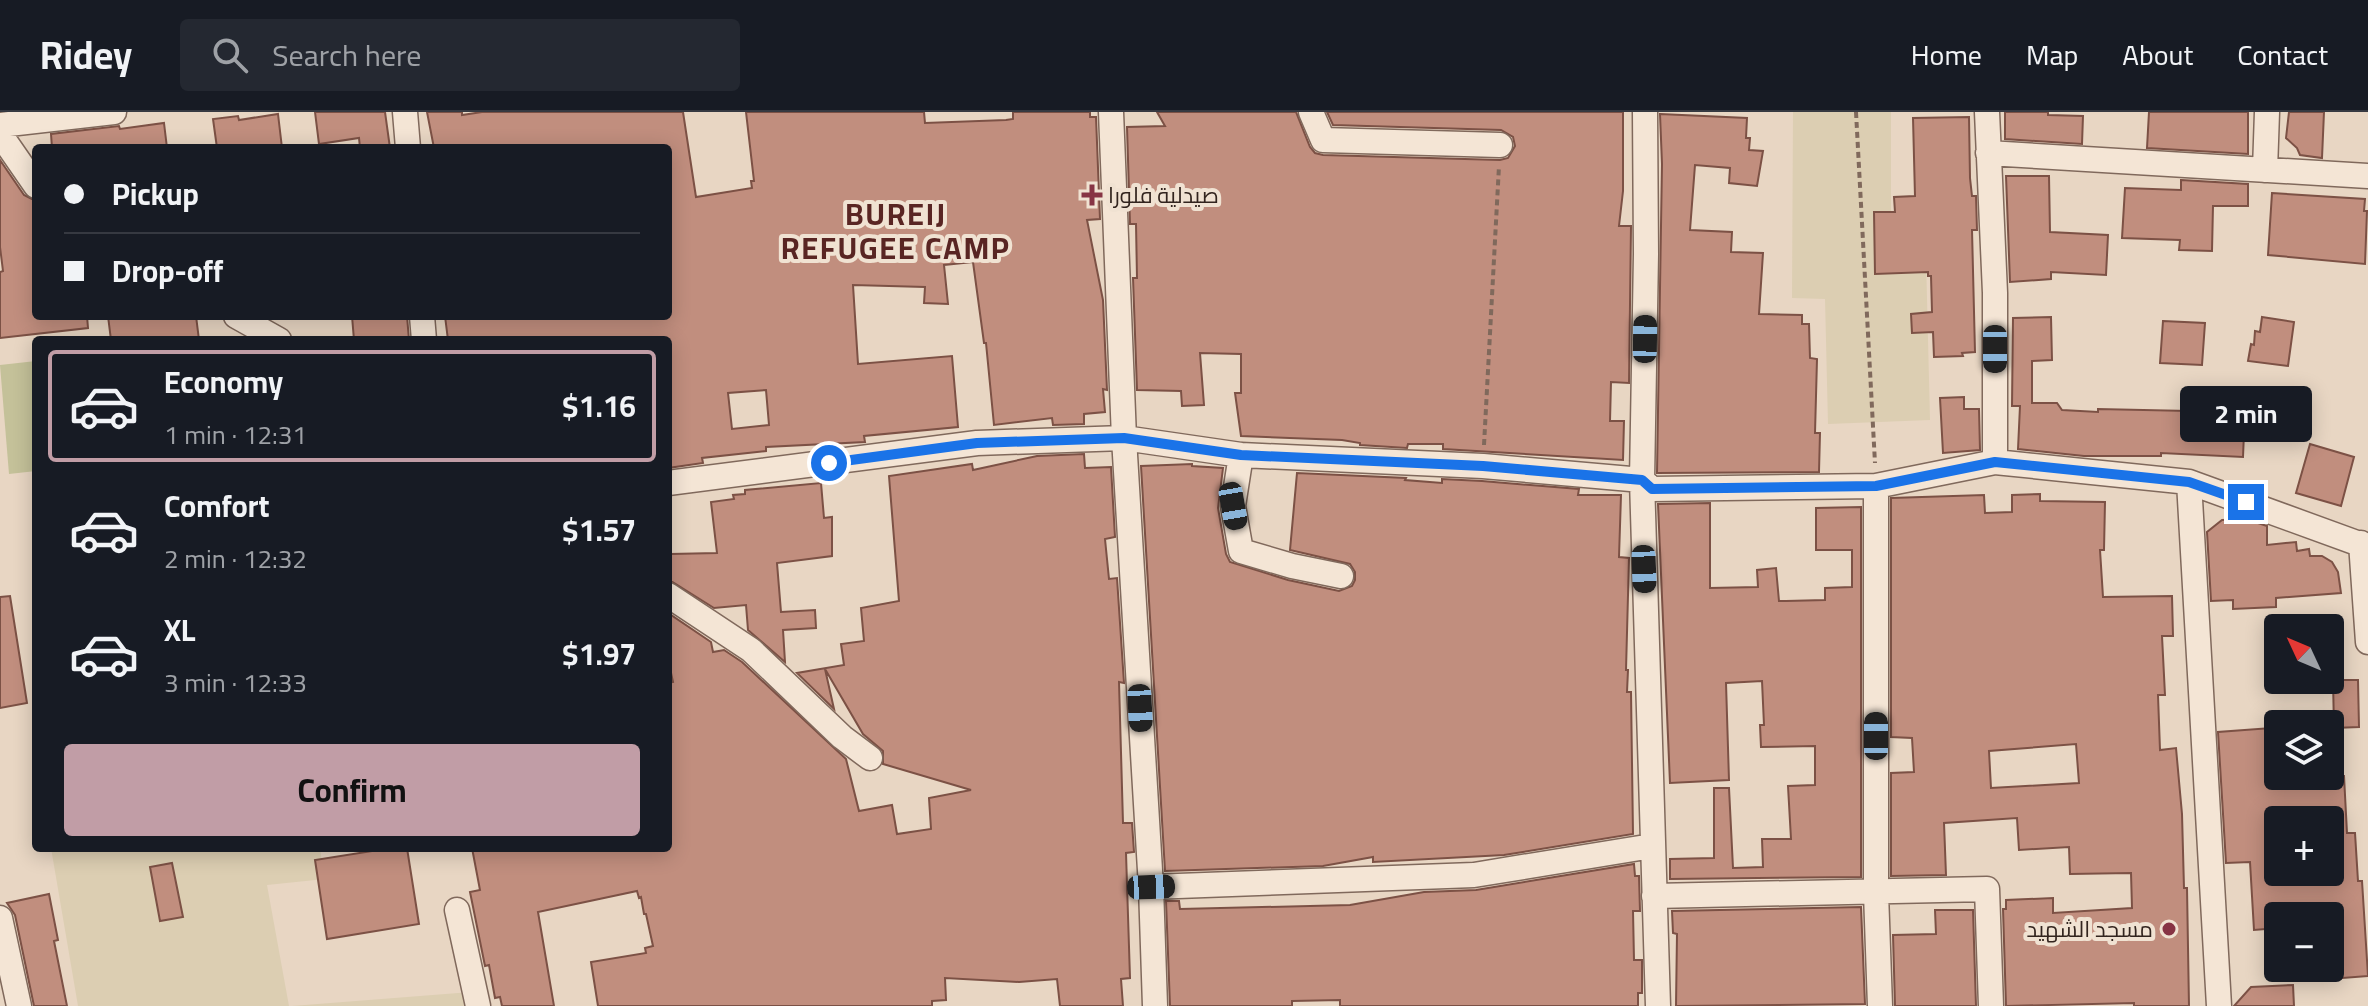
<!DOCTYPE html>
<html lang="en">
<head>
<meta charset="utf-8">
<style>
	body { margin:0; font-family:Georgia,Cairo,serif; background:#242831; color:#f1f3f6; height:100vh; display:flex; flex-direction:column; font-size:30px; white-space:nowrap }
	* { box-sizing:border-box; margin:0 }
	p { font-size:26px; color:#9ea1a6 }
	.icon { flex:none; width:44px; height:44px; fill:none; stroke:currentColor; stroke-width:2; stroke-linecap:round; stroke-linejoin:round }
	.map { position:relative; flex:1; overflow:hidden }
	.sheet { position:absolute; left:32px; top:224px; width:640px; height:516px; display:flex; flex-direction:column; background:#171b24; border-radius:8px; box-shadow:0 4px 20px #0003 }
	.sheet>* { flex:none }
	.hud { position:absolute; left:32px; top:32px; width:640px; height:176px; border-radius:8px; box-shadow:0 4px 20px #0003; display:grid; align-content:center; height:176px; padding:0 32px; background:#171b24 }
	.needle { width:52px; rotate:314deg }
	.fabs { position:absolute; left:2264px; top:502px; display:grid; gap:16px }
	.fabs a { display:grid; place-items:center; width:80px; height:80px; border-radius:8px; background:#171b24; box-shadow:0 4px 20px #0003; font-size:40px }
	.end { position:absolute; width:36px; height:36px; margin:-18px; border:10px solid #1a73e8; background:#fff; box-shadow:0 0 0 4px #fff }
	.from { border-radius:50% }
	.bubble { position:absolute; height:56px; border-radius:8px; background:#171b24; box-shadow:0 4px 20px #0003; font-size:26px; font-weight:700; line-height:56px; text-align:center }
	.car { position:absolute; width:24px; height:48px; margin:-24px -12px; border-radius:10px; box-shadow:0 0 6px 2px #0007; background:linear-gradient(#222 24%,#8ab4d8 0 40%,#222 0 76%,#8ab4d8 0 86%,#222 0) }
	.hud b { display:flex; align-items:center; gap:28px; height:76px; font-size:30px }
	.hud b+b { border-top:2px solid #363941 }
	.hud i { width:20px; height:20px; background:#f1f3f6 }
	ul { padding:14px 0 0; list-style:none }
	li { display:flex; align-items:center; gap:24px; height:112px; margin:0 16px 12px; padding:0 16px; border:4px solid transparent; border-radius:8px }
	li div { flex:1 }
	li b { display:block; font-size:30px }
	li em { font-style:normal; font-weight:700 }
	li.selected { border-color:#c19da6 }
	li>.icon { width:72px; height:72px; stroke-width:1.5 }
	.cta { display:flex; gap:16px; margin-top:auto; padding:16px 32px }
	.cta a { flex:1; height:92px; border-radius:8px; background:#c19da6; color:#111; font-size:32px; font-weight:700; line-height:92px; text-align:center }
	header { display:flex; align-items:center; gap:48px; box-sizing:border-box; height:112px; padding:0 40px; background:#171b24; border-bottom:2px solid #363941 }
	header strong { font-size:38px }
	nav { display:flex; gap:44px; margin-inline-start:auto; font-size:28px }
	.search { width:560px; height:72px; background:#242831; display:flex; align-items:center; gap:20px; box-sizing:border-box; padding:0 28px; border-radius:8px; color:#9ea1a6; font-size:30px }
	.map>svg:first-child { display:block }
</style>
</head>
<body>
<header>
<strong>Ridey</strong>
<div class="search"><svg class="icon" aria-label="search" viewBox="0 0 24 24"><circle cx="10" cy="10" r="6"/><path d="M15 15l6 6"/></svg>Search here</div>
<nav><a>Home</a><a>Map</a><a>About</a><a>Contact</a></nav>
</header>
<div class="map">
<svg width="2368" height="894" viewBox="0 0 2368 894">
	<rect width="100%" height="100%" fill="#e8d6c3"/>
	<path fill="#dcceb2" d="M1793,0h98v110l34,-4 5,202 -102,4 -3,-125 -33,-1z
		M51,736h272l-3,1 5,30 -58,6 22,121h-211z
		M471,880l3,14h-182z"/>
	<path fill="#c4c199" d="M36,249v110l-27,3 -9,-109z"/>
	<path fill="#c18e7e" stroke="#7c5145" stroke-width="2" fill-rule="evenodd" d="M315,0h70l5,36h-30l-1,-10 -40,6z
		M427,0h35v3l20,-3h201l13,85 56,-9 -1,-7h3l-8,-69h178l1,11 81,-3 7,-1v-7h77v5h6l4,102 -13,1 16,80 4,90 -4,-1 2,23 -21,2v10l-31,1 -1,-7 -58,7 -8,-82h-2l-11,-81 -29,3 4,39 -24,-1 1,-16 -72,-2 5,79 94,-8 6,71 -94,9 1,6 -99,5v4l-64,7 1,5 -35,5v-128h-220l-3,-24h223v-168h-234zM766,278l3,35 -37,4 -4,-36z
		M1157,0h139l14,35 5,6 8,2 177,5 8,-2 7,-12 -2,-9 -12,-7 -168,-5 -6,-13h296v79l-4,35h12l-2,157 -18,-1 -1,39h14l-1,39 -180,-11v-5h-35l-1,4 -47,-3v-2l-18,-3 -101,-4 -6,-43h6v-39l-41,-1 4,52 -22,1 -1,-15 -44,-1 -4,-112h4l-1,-54h-6l-3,-97 38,-1z
		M2005,0h43v3l35,1 -1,28 -77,-5z
		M2149,0h99v42l-101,-6z
		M2289,0h35l-2,46 -22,-3 -3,-7 -11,-10z
		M278,2l4,34h-65l-4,-29 25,-3 1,4z
		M1660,2l87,4 -1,20h4l-1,12 14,1 -6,35 -28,-3 1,-15 -35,-3 -5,65 42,2 -1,20 32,1 -4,61 43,1v9h7l1,34 7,1 -2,74h5l-1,39 -162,1 5,-309z
		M1969,5l1,61 2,18h4l1,34h-5l3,122 -13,1 1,3 -29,1 -1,-25 -21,1 -1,-19 21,-2 -1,-36h-3v-4l-53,2 -1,-62h21l-1,-15 21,-1 -2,-78z
		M164,11l3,25h-115l-1,-14 68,-8 1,3z
		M0,48l24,35 12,6v115h51l1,12 -88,10v-66l3,-1 -3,-24z
		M2006,64h43l1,56 58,3 -2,40 -55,-3v7l-41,3z
		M2181,68l67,4v22h-35l-1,45 -33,-1 1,-10 -58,-2 3,-50 56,2z
		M2272,81l93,6 -1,12h3l-2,53 -97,-9z
		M108,204h88l3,24h-88z
		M352,204h55l2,24h-55z
		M2051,205l1,43 -20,1v42h25l5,7 36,2v-3l91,2v-5l56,3 -2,48 -82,-4v3h-77l-66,-7 2,-43h-8l1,-88z
		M2262,205l32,5 -6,44 -40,-5 3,-17 3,1 1,-14 5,1z
		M2163,209l42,2 -3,42 -42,-2z
		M1964,285v12h15l1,41 -37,3 -3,-55z
		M2310,332l44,13 -13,49 -45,-13z
		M1084,342l1,14 26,-1 4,70 -10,2 4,40 8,-1 7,105 -5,-1 4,141h9l2,29 -8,1 4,125 -9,1 2,27h-63l-3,-27 -38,3 -74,-4 1,22 -14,1v5h-334l-7,-44 55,-9 -1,-5 8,-2 -7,-32h-2l-3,-17 -2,1 -2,-7 -99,21 16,94h-52l-2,-9 -5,1 -6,-33 -4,1 -15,-74 10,-2 -8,-42h196v-165l5,-1 -5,-23v-46l43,29 2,10 11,-2 18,12 104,97 13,52 33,-6 5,29 34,-5 -2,-31 42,-8 -88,-26v-13l-20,-17 -38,-65 9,40 -37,-36 47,-8 -3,-21 23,-3 -3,-33 38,-7 -10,-125 83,-12 1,6 64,-14z
		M1192,352v2l31,2 -5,40 8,46 4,8 58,18 51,11 13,-5 3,-6v-8l-5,-8 -60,-14 7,-77 109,5 -1,2 37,3v-4l40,2 97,8 -1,6h43l-2,62 10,1 -3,112h2l-1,22h4l2,142 -129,21 -131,7v-5l-50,9 -158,5 -24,-405z
		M821,371l3,35 8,-1v39l-55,7 4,49 34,-2 1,18 -33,2 2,32 -37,-32 -2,-25 -32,3 -43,-27v-27l46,-1 -6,-51 23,-3 -1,-4 12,-1v-4z
		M2040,382v7l65,1 -1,48h-4l3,47 69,-1 1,40h-11l3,59h-7l2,55 16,-2 6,66 2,74h3l2,118h-55v-3l-128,3 -3,-97h3v-9l47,-2v15l79,-5 -1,-35 -61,1 -1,-27 -50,3 -2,-32 -73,5 2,52 -55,1v-103l23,-1 -2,-34 -21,-1v-239l93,-3 1,18 27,-1v-17zM2076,632l3,39 -88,5 -2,-37z
		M1710,391v85l48,-1 -1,-17 19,-2 3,33h7l39,-1v-12l27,-1v-37h-36v-42l45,-1v370l-191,2v-20l44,-1v-70h15l4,80 30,-1 -1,-28h29l-3,-53 27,-1v-39l-54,1 -1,-22h4l-2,-44 -36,2 3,97 -59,3 -12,-279z
		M2246,407l21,7v19l29,-3 1,9 12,-2 1,7h12l10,6 6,10 3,21 -65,5v9l-43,2v-9l-22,1 -4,-69 15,-12z
		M10,484l17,107 -27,5v-111z
		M2333,568h25l1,47 -25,1z
		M2271,616l3,43h4v5h66l3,57h8l3,48h4l6,95 -38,3v-63h-52v12l-24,2 -4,-68 -24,1 -8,-131zM2330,700v60h-52v-58z
		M391,736h16l12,76 -92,15 -12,-79z
		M172,751l11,54 -23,4 -10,-54z
		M1634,752l1,12h4l1,35h-7l1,49h8v33h-4v13h-298v-6l-48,1v5h-122l-4,-105h13l1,8 170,-4 74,-13 52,-2z
		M49,782l9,46 -4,1 13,65h-33l-19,-91 -8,-12z
		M1861,795l4,97 -189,2 1,-72 -4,-1 -1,-22z
		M1935,798h38l3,96h-81l-2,-71 43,-1z
		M2293,873l1,21h-60l17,-19z"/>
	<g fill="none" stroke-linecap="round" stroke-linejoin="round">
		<g stroke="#80695c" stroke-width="27">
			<path id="minor" d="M405,0l3,36
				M1111,0l13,326 27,449 4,119
				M1311,0l12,28 177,5
				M1645,0l1,142 -4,226 16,526
				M1987,0l8,181v169
				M0,13l114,-13
				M0,22l36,52
				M1988,41l380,23
				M2265,58l2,-58
				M236,204l43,24
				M422,204l2,24
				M1241,343l-8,51 8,45 51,15 49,10
				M2189,370l30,524
				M668,371l309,-40 147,-5 117,17 242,11 159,14 10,9 224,-3 119,-24 194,20 179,65
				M1876,374v407l4,113
				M2361,431l7,99
				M668,483l83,55 91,87 28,21
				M1151,775l323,-12 178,-29
				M1654,784l333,-7 4,117
				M457,798l21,96
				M0,806l19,88"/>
		</g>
		<path stroke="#80695c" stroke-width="4" stroke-dasharray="6 4" stroke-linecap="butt" d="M1856,0l19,351
			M1484,333l15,-279"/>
		<use href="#minor" stroke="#f4e5d5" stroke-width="24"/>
	</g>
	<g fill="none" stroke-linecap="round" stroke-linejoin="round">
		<path stroke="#1a73e8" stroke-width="10" d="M829,351l148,-20 147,-5 117,17 242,11 159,14 10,9 224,-3 119,-24 194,20 57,20"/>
	</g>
	<g fill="#873444" stroke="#f0e2d2" stroke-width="3">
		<path d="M1088 71h8v8h8v8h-8v8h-8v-8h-8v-8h8z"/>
		<circle cx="2169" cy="817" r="8"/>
	</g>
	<g text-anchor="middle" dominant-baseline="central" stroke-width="8" stroke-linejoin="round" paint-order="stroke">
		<g font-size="22" fill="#32241e" stroke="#f0e2d2" text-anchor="start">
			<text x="1108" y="83">صيدلية فلورا</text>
			<text x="2153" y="817" text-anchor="end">مسجد الشهيد</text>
		</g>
		<g font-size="30" font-weight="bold" letter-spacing="2" fill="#592523" stroke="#f0e2d2">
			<text x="896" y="102">BUREIJ<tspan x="896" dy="34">REFUGEE CAMP</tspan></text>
		</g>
	</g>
</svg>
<div class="fabs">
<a><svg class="needle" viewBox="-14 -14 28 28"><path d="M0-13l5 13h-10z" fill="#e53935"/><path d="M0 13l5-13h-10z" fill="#9ea1a6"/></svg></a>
<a><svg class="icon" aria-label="layers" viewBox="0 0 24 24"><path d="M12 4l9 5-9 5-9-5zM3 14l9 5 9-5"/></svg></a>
<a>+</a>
<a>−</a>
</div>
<i class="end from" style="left:829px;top:351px"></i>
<i class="end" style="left:2246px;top:390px"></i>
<div class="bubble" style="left:2180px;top:274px;width:132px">2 min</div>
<i class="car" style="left:1645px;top:227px;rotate:1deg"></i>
<i class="car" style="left:1995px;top:237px;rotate:180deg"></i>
<i class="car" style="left:1233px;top:394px;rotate:170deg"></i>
<i class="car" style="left:1644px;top:457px;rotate:178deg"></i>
<i class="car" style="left:1140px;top:596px;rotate:177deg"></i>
<i class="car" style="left:1876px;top:624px;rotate:0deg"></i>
<i class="car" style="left:1151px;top:775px;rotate:88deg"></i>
<div class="hud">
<b><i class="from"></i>Pickup</b>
<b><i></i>Drop-off</b>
</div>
<section class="sheet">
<ul>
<li class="selected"><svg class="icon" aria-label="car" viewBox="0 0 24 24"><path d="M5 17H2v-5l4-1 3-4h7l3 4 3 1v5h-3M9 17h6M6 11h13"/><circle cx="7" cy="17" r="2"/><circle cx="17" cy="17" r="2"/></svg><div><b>Economy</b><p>1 min · 12:31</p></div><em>$1.16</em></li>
<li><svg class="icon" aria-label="car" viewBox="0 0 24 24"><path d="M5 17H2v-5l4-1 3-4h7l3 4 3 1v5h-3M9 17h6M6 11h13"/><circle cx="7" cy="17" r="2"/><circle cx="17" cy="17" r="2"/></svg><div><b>Comfort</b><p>2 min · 12:32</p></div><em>$1.57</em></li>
<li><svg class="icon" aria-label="car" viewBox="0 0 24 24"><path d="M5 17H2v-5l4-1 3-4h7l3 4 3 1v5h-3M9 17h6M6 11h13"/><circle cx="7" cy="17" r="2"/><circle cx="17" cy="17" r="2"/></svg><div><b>XL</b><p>3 min · 12:33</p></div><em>$1.97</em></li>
</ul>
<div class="cta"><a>Confirm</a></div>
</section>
</div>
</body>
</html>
